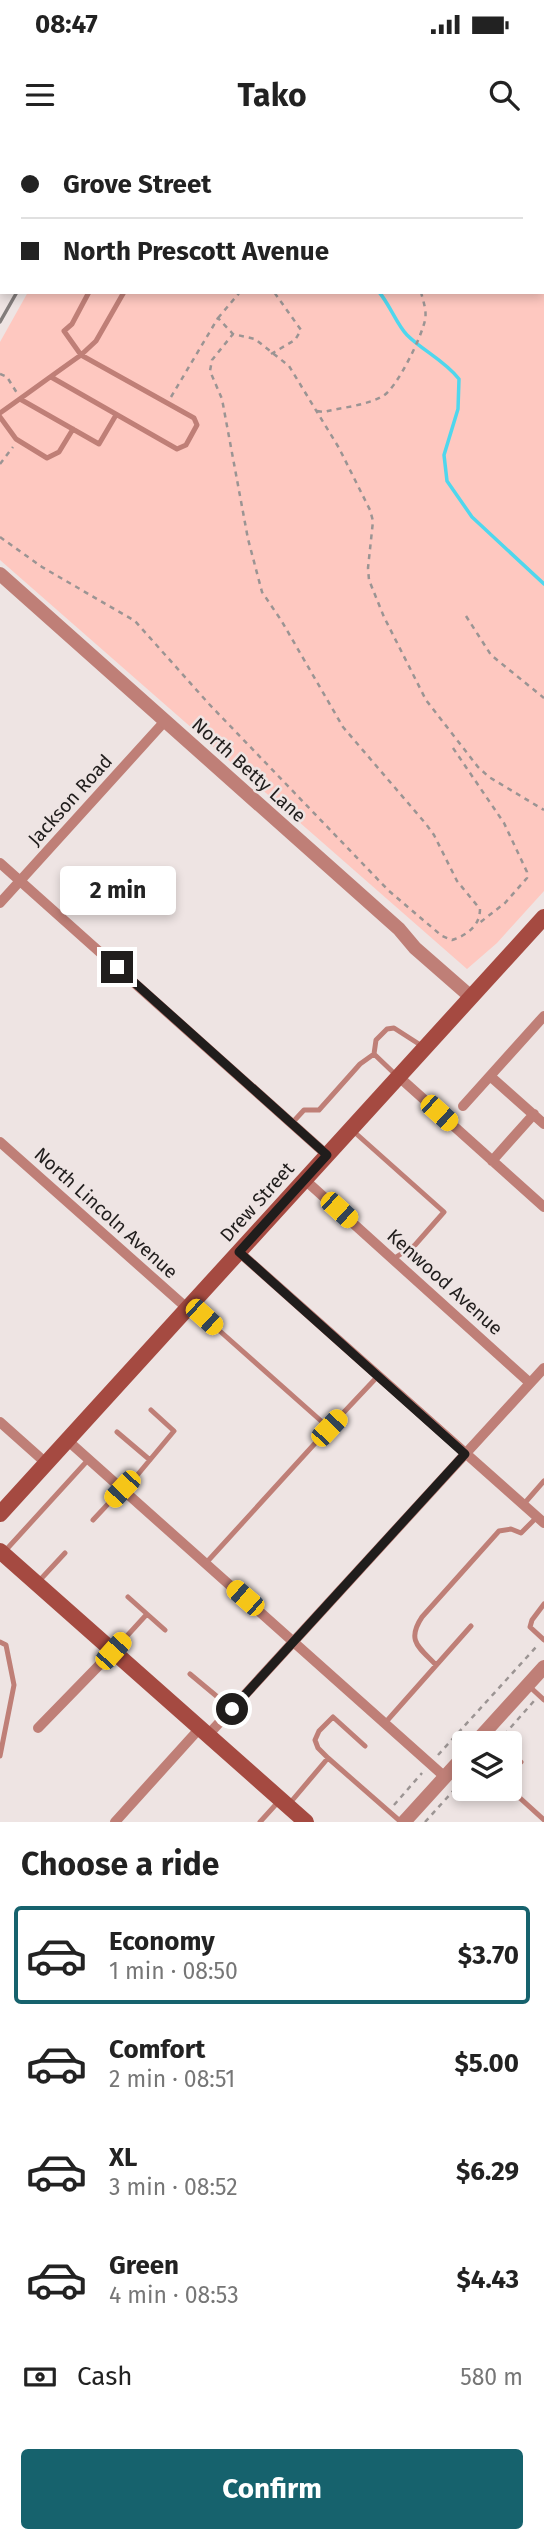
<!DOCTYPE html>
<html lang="en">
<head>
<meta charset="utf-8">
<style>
	body { margin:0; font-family:"Fira Sans",sans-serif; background:#f6f6f6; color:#222; height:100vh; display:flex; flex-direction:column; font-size:26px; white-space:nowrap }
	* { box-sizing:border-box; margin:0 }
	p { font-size:23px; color:#767676 }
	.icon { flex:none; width:38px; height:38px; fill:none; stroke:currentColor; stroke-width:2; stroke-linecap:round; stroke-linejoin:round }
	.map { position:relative; height:1682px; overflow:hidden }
	.details { display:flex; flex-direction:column; background:#fff; flex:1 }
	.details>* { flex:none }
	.top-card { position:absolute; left:0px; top:0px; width:544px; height:154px; box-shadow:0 4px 10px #0003; display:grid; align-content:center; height:154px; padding:0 21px; background:#fff }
	.fabs { position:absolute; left:452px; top:1591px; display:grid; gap:14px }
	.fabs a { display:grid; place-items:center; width:70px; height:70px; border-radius:7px; background:#fff; box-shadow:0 4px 10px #0003; font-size:35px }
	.end { position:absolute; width:32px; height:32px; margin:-16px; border:9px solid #201d1c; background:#fff; box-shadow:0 0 0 4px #fff }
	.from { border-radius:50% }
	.bubble { position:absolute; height:49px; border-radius:7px; background:#fff; box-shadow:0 4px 10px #0003; font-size:23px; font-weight:700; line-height:49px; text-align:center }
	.car { position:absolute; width:21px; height:42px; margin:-21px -10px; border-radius:9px; box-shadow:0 0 5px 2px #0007; background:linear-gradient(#f5c518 24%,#345 0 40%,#f5c518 0 76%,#345 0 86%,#f5c518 0) }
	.top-card b { display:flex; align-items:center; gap:24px; height:66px; font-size:26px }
	.top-card b+b { border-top:2px solid #e0e0e0 }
	.top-card i { width:18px; height:18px; background:#222 }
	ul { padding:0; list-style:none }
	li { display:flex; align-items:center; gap:21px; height:98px; margin:0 14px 10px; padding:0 7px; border:4px solid transparent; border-radius:7px }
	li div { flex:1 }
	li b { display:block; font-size:26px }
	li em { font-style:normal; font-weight:700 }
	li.active { border-color:#16626d }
	li>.icon { width:63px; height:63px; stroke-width:1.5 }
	h2 { padding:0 21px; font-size:32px; line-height:84px }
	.pay { display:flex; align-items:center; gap:18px; height:77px; padding:0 21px; font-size:26px }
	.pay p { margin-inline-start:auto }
	.action { display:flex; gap:14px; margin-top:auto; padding:14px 21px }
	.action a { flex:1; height:80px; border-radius:7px; background:#16626d; color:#fff; font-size:28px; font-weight:700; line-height:80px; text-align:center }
	.status { display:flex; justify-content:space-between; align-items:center; height:49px; padding:0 35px; background:#fff; direction:ltr }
	.status svg { height:19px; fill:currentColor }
	header { display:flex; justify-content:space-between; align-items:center; height:91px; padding:0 21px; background:#fff; font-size:32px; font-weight:700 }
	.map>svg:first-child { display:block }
</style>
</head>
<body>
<div class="status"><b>08:47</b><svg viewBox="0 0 49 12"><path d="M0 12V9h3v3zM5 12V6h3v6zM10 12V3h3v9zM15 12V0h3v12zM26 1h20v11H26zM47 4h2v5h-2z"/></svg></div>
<header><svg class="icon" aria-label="menu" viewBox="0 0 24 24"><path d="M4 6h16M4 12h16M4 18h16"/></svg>Tako<svg class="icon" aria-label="search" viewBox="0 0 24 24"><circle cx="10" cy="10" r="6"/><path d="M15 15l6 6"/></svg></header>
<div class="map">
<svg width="544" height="1682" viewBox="0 0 544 1682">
	<rect width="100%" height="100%" fill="#eee4e3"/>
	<path fill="#fec8c0" d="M112,0h432v751l-47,52 -30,26 -467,-409v-218l28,-50h514v-150h-431z"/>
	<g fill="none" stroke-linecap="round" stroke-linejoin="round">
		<path stroke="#4fd7ed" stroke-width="3.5" d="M0,22h2
			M379,152c11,13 18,33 28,43 16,16 37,25 52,44l-1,30 -14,46 3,26 25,36 72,67"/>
		<path stroke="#9b9493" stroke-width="2.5" stroke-dasharray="5 5" stroke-linecap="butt" d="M99,0l3,2
			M493,0v2
			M72,2l1,-2
			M169,2l1,-2
			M0,45l2,-1
			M218,178l22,-26
			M271,214l24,-14 6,-10 -27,-38
			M0,234l7,3 10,16
			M171,257l47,-79 15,16 22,5 34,27 50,82 31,62 3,11 -5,47 1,12 15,37 42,83 52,67 11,10 55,33
			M317,271l7,1c19,-5 41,-6 59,-16 14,-8 39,-60 42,-76 2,-10 -2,-19 -4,-28
			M0,324l13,-17
			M0,397l42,30 93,54 74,83 180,187 53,45 10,4c15,-5 28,-14 28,-31l-23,-28 -23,-46 -8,-11 -83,-97 -62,-107 -19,-28 -14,-53 -26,-140 -12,-28 2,-11 21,-26
			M466,476l25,39 53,43
			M453,608l51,75 23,49v6l-22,25 -27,21
			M504,1595l30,-34
			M438,1615l99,-109
			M394,1665l28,-32
			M425,1682l39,-43"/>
		<path stroke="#bf7f77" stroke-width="5" d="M89,152l-17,32 -8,7 17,24 15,-14 28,-49
			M20,259l79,45 17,-29
			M0,273c27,-19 54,-39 81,-58l113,63 3,7 -11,20 -9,4 -126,-72
			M0,277l16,22 31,19 12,-6 14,-23
			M374,914l2,-14 11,-11 7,-1 28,18
			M292,983l12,-13h15l41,-46 14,-10 23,22
			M352,990l92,82 -29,33 -22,14
			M191,1171l13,6 125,111 -123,135
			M329,1288l49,-52
			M117,1292l33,28
			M124,1351l50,-60 -23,-21
			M523,1365l21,-24
			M93,1380l29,-31
			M5,1411l83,-91
			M39,1441l26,-28
			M128,1457l19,17
			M544,1464l-12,16 -2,7 14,13
			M0,1502l6,3 8,40 -14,71
			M115,1509l32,-35 18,16
			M436,1525c-17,-18 -30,-24 -14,-48l77,-86 12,-2 10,4 16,-16
			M190,1534l42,35
			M530,1547l14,13
			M385,1583l86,-97
			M487,1590l13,13
			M509,1611l12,11
			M328,1618l-10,-10 -3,-8 4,-9 14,-14 32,29
			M509,1648l35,32
			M290,1663l38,-45 73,64
			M260,1682l19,-21"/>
		<path stroke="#bf7f77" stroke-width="10" d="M0,723l327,292
			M0,763l165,-182
			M490,936l54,48
			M399,937l145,130
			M463,966l81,-90
			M0,1002l188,167
			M492,1021l42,-47
			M305,1040l225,203
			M239,1112l305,271
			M0,1282l46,41
			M67,1300l378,337
			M38,1588l75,-77
			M208,1595l336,-367
			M115,1682l85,-94"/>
		<path stroke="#bf7f77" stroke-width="14" d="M0,434l399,355 16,19 56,49
			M475,1603l69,-76
			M404,1682l60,-66"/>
		<path stroke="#a54a41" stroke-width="16" d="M0,1374l544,-597
			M0,1411l306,271"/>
		<path stroke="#827c7b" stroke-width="3.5" d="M99,2l1,-2
			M0,182l17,-30"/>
	</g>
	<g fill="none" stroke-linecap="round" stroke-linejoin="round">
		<path stroke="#201d1c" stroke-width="9" d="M117,827l210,188 -88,97 226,202 -233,255"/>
	</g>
	<g text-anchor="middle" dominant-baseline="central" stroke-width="5" stroke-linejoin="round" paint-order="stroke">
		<g font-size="19" fill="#201d1c" stroke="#eee4e3">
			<text transform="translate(249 630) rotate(42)">North Betty Lane</text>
			<text transform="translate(70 660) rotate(-48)">Jackson Road</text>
			<text transform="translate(257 1062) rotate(-48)">Drew Street</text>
			<text transform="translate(106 1073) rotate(42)">North Lincoln Avenue</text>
			<text transform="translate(445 1142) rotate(42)">Kenwood Avenue</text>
		</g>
	</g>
</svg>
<div class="fabs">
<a><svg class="icon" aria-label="layers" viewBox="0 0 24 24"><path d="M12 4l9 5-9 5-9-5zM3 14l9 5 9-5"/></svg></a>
</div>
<i class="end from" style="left:232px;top:1569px"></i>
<i class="end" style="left:117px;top:827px"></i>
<div class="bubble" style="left:60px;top:726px;width:116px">2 min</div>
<i class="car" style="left:439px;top:973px;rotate:132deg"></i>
<i class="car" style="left:339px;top:1070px;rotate:132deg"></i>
<i class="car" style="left:204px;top:1177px;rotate:132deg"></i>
<i class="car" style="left:329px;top:1288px;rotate:43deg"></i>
<i class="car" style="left:122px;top:1349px;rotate:223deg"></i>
<i class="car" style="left:245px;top:1458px;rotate:311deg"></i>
<i class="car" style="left:113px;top:1511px;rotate:42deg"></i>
<div class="top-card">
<b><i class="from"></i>Grove Street</b>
<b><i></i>North Prescott Avenue</b>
</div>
</div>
<section class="details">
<h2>Choose a ride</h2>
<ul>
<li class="active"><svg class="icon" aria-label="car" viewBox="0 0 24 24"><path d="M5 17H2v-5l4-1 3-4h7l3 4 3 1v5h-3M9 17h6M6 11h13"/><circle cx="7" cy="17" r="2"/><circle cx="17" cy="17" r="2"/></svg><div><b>Economy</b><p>1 min · 08:50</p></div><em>$3.70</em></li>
<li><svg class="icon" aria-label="car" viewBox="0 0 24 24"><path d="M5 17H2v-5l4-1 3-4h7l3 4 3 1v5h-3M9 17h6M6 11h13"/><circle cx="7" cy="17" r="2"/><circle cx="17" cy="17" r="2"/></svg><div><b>Comfort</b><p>2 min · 08:51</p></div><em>$5.00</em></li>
<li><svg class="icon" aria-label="car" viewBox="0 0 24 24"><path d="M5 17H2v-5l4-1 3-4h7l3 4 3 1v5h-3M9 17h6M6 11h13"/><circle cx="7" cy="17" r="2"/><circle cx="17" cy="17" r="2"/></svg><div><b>XL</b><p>3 min · 08:52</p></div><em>$6.29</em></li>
<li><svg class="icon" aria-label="car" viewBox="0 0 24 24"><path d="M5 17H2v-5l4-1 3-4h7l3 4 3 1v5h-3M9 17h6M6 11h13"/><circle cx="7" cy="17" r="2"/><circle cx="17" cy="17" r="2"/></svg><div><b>Green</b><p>4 min · 08:53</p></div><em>$4.43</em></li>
</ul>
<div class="pay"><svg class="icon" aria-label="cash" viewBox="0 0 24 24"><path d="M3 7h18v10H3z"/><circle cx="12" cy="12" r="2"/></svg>Cash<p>580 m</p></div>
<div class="action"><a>Confirm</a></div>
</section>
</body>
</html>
